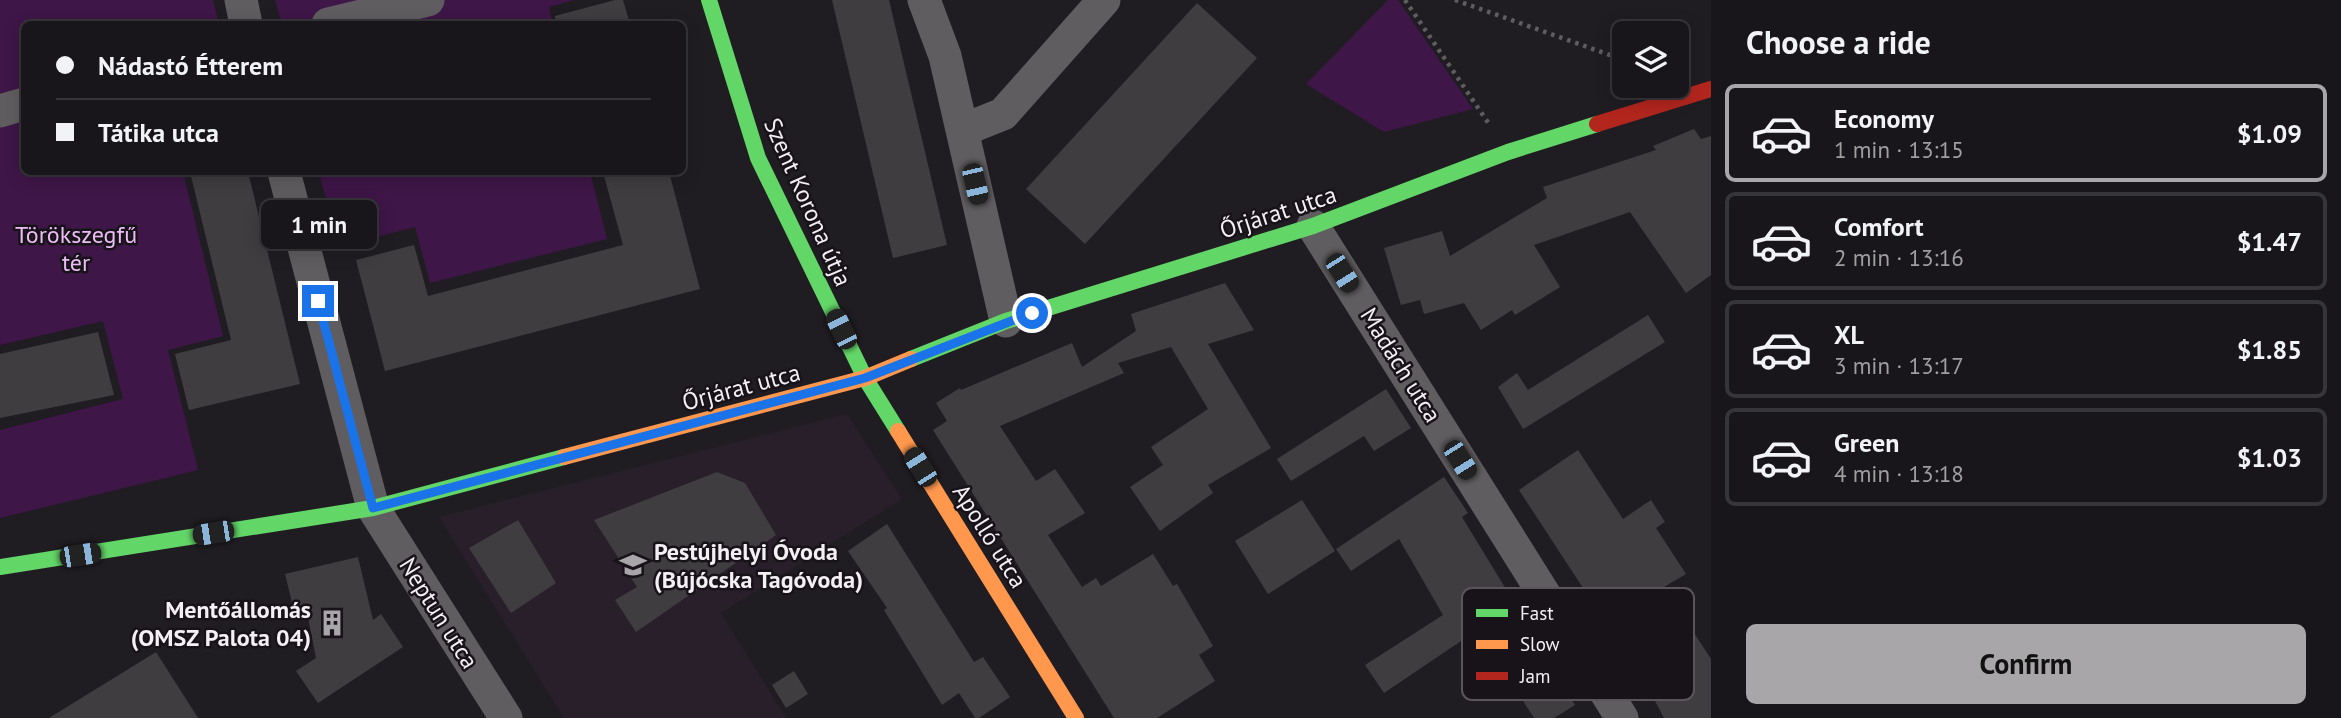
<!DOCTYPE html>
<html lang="en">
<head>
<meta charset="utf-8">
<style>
	body { margin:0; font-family:"PT Sans",sans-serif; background:#252327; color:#f1f3f6; height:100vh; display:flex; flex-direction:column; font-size:26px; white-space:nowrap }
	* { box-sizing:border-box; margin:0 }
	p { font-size:23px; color:#9f9fa2 }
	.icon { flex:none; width:38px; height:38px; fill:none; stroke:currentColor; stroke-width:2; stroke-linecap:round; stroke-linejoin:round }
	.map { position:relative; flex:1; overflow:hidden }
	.drawer { display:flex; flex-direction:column; background:#18161a; width:630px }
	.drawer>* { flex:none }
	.hud { position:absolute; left:21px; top:21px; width:665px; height:154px; border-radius:10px; box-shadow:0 4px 18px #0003,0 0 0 2px #363539; display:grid; align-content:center; height:154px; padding:0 35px; background:#18161a }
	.controls { position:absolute; left:1612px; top:21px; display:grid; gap:14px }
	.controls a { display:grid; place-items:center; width:77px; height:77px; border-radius:10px; background:#18161a; box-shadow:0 4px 18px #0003,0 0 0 2px #363539; font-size:35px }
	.end { position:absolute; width:32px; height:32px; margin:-16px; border:9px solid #1a73e8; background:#fff; box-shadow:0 0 0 4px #fff }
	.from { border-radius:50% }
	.bubble { position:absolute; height:49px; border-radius:10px; background:#18161a; box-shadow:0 4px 18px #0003,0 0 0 2px #363539; font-size:23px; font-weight:700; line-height:49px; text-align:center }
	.car { position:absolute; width:21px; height:42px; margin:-21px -10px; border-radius:9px; box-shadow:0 0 5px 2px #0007; background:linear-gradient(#222 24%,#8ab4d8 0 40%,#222 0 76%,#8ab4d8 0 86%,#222 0) }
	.hud b { display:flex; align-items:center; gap:24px; height:66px; font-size:26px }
	.hud b+b { border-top:2px solid #363539 }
	.hud i { width:18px; height:18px; background:#f1f3f6 }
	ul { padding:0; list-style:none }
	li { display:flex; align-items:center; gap:21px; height:98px; margin:0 14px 10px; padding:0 21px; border:4px solid #363539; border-radius:10px }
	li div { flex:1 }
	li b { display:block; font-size:26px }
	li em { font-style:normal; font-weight:700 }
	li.on { border-color:#a9a6aa }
	li>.icon { width:63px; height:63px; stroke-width:1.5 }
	h2 { padding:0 35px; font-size:32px; line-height:84px }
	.cta { display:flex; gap:14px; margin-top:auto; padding:14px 35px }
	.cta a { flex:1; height:80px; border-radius:10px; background:#a9a6aa; color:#111; font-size:28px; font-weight:700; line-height:80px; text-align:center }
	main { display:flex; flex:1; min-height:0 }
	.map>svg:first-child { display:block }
</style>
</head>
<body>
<main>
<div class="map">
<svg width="1711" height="718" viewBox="0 0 1711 718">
	<rect width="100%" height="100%" fill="#201d22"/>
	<path fill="#281f2a" d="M847,414l55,85 -181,114 65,105h-222l-125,-201z"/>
	<path fill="#3e1647" d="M0,0h213l6,24h-195v148h159l40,164 -55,14 30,120 -198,48v-88l123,-31 -20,-78 -103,24z
		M275,0h299l-25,7 4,17h-61l-1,-3 -14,3h-195z
		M1388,0h10l75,109 -89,23 -78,-48z
		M319,172h271l17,67 -177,44 -15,-56 -77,20z"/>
	<path fill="#403d41" d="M615,0h8l7,24h-74l-1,-8z
		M832,0h57l58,245 -54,13z
		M1197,3l60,55 -172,186 -59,-55z
		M1694,129l7,10 10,-3v139l-25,18 -56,-81 -96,33 26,42 -45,28 -3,-5 -31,20 -17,-27 -40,11 -4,-14 -19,5 -17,-57 58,-17 8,25 97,-58 -4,-11 113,-37 -3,-4z
		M190,172h58l52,212 -111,26 -14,-56 56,-14z
		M603,172h66l31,117 -315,82 -29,-111 58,-15 14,51 195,-51z
		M1225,283l29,47 -46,14 63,104 -63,37 5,8 -53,38 -30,-44 33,-22 -12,-18 57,-38 -37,-62 -53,16 6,10 -124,53 36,55 19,-12 30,44 -37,22 34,52 14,-9 5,8 52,-32 20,32 4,-2 36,62 -14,9 16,26 -58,37h-43l-181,-288 14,-9 -11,-18 24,-15 1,2 111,-47 10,24 54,-36 -5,-17z
		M1648,315l17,27 -142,87 -25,-42 19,-14 11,17z
		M98,332l16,63 -114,23v-64z
		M1386,389l25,39 -37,23 -10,-15 -73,45 -14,-22z
		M1578,450l45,69 28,-19 14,22 -9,6 30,46 -22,13 47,72v59h-47l-17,-32 -128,-196z
		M717,472l28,11 31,52 -140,97 -21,-32 22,-13 -43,-67z
		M1444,477l24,36 -6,4 61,100 -3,2 55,86 -21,13h-20l-49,-76 -16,10 -8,-11 -77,52 -19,-28 78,-50 -44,-76 -48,32 -15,-22z
		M1302,500l33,51 -67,43 -33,-53z
		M518,520l38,63 -45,30 -42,-65z
		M887,524l87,138 9,-5 27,40 -31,21h-4l-16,-25 -17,12 -58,-95 3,-2 -39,-57z
		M358,557l15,63 8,-6 22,33 -85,56 -22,-32 20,-13 -9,-46 -12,3 -10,-41z
		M156,652l42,66h-149z
		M794,671l14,23 -22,14 -14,-23z"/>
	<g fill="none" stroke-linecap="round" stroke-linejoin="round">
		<path stroke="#5f5d60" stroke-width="4.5" stroke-dasharray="3.5 5" stroke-linecap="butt" d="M1405,0l84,124
			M1455,0l169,60"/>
		<path stroke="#5f5d5f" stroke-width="33" d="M241,0l5,24
			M924,0l21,56 61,265
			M328,24l100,-24
			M0,111l24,-7
			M963,130l40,-16 101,-114
			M284,172l89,336 133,210
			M1313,226l309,492"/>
		<path stroke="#63d668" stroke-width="16" d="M709,0l49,158 107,220 33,53
			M911,359l95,-38 307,-95 195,-74 89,-28
			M0,567l373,-59 191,-51"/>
		<path stroke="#ff974d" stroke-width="16" d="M898,431l178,287
			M564,457l301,-79 46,-19"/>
		<path stroke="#b3261e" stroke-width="16" d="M1597,124l114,-35"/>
	</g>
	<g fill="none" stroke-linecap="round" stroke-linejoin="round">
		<path stroke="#1a73e8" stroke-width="9" d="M318,301l55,207 492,-130 167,-65"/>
	</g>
	<defs>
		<g id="school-bare" transform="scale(2.1)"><path d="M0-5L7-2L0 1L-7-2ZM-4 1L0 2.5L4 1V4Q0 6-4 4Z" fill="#a9a6aa" stroke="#181319" stroke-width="2.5" paint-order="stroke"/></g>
		<g id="building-bare" transform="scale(2.1)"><path d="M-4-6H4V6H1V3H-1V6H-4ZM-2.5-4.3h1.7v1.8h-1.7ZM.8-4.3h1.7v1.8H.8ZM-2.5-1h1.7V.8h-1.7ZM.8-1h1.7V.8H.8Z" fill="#a9a6aa" stroke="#181319" stroke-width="2.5" paint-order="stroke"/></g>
	</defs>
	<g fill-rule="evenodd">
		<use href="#school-bare" x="633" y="565"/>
		<use href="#building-bare" x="332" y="623"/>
	</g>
	<g text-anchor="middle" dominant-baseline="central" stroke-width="5" stroke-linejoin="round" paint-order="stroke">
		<g font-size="24" fill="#f3eff3" stroke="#181319">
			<text transform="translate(808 202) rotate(66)">Szent Korona útja</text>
			<text transform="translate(1278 212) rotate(-18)">Őrjárat utca</text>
			<text transform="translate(1401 365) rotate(58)">Madách utca</text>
			<text transform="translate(741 387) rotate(-15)">Őrjárat utca</text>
			<text transform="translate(990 536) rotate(58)">Apolló utca</text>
			<text transform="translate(439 613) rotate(58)">Neptun utca</text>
		</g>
		<g font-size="24" fill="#ecbcf6" stroke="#181319">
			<text x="76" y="234">Törökszegfű<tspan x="76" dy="28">tér</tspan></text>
		</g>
		<g font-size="24" font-weight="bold" fill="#f3eff3" stroke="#181319" text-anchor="start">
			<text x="654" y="551">Pestújhelyi Óvoda<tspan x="654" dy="28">(Bújócska Tagóvoda)</tspan></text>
			<text x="311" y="609" text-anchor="end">Mentőállomás<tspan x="311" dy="28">(OMSZ Palota 04)</tspan></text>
		</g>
	</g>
	<rect x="1462" y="588" width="232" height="112" rx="10" fill="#181319" stroke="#5a555a" stroke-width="2"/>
	<rect x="1476" y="609" width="32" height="8" fill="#63d668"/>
	<rect x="1476" y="640" width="32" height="9" fill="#ff974d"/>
	<rect x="1476" y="672" width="32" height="8" fill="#b3261e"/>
	<g font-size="19" fill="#f3eff3">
		<text x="1520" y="620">Fast</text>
		<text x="1520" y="651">Slow</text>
		<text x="1520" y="683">Jam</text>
	</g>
</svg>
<div class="controls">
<a><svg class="icon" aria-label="layers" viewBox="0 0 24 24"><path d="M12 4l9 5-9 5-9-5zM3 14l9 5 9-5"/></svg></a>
</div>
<i class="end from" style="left:1032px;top:313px"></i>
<i class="end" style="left:318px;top:301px"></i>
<div class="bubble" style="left:261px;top:200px;width:116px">1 min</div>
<i class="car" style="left:975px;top:184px;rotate:167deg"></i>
<i class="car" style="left:1342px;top:273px;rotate:148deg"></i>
<i class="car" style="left:841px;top:329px;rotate:334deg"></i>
<i class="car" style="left:1460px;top:460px;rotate:148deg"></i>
<i class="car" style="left:920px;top:467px;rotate:328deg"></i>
<i class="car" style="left:213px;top:533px;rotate:261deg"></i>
<i class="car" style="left:80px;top:555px;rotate:81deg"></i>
<div class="hud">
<b><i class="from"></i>Nádastó Étterem</b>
<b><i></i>Tátika utca</b>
</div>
</div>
<section class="drawer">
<h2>Choose a ride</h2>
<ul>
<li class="on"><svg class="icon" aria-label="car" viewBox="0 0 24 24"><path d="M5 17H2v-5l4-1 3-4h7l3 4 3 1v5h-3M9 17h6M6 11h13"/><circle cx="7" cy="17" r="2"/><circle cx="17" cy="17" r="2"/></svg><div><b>Economy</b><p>1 min · 13:15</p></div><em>$1.09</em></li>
<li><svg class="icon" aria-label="car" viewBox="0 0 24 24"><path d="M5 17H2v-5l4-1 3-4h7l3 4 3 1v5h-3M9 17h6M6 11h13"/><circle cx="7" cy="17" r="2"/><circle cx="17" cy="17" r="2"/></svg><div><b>Comfort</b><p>2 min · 13:16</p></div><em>$1.47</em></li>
<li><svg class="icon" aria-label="car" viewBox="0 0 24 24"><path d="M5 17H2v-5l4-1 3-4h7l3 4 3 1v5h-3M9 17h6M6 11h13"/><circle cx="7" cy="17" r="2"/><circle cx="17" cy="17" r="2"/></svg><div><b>XL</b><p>3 min · 13:17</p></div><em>$1.85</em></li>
<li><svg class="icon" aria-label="car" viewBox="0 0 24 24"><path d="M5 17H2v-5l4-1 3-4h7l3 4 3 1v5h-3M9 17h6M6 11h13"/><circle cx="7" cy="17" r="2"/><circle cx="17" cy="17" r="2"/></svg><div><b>Green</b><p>4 min · 13:18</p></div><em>$1.03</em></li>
</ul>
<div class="cta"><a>Confirm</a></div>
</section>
</main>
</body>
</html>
